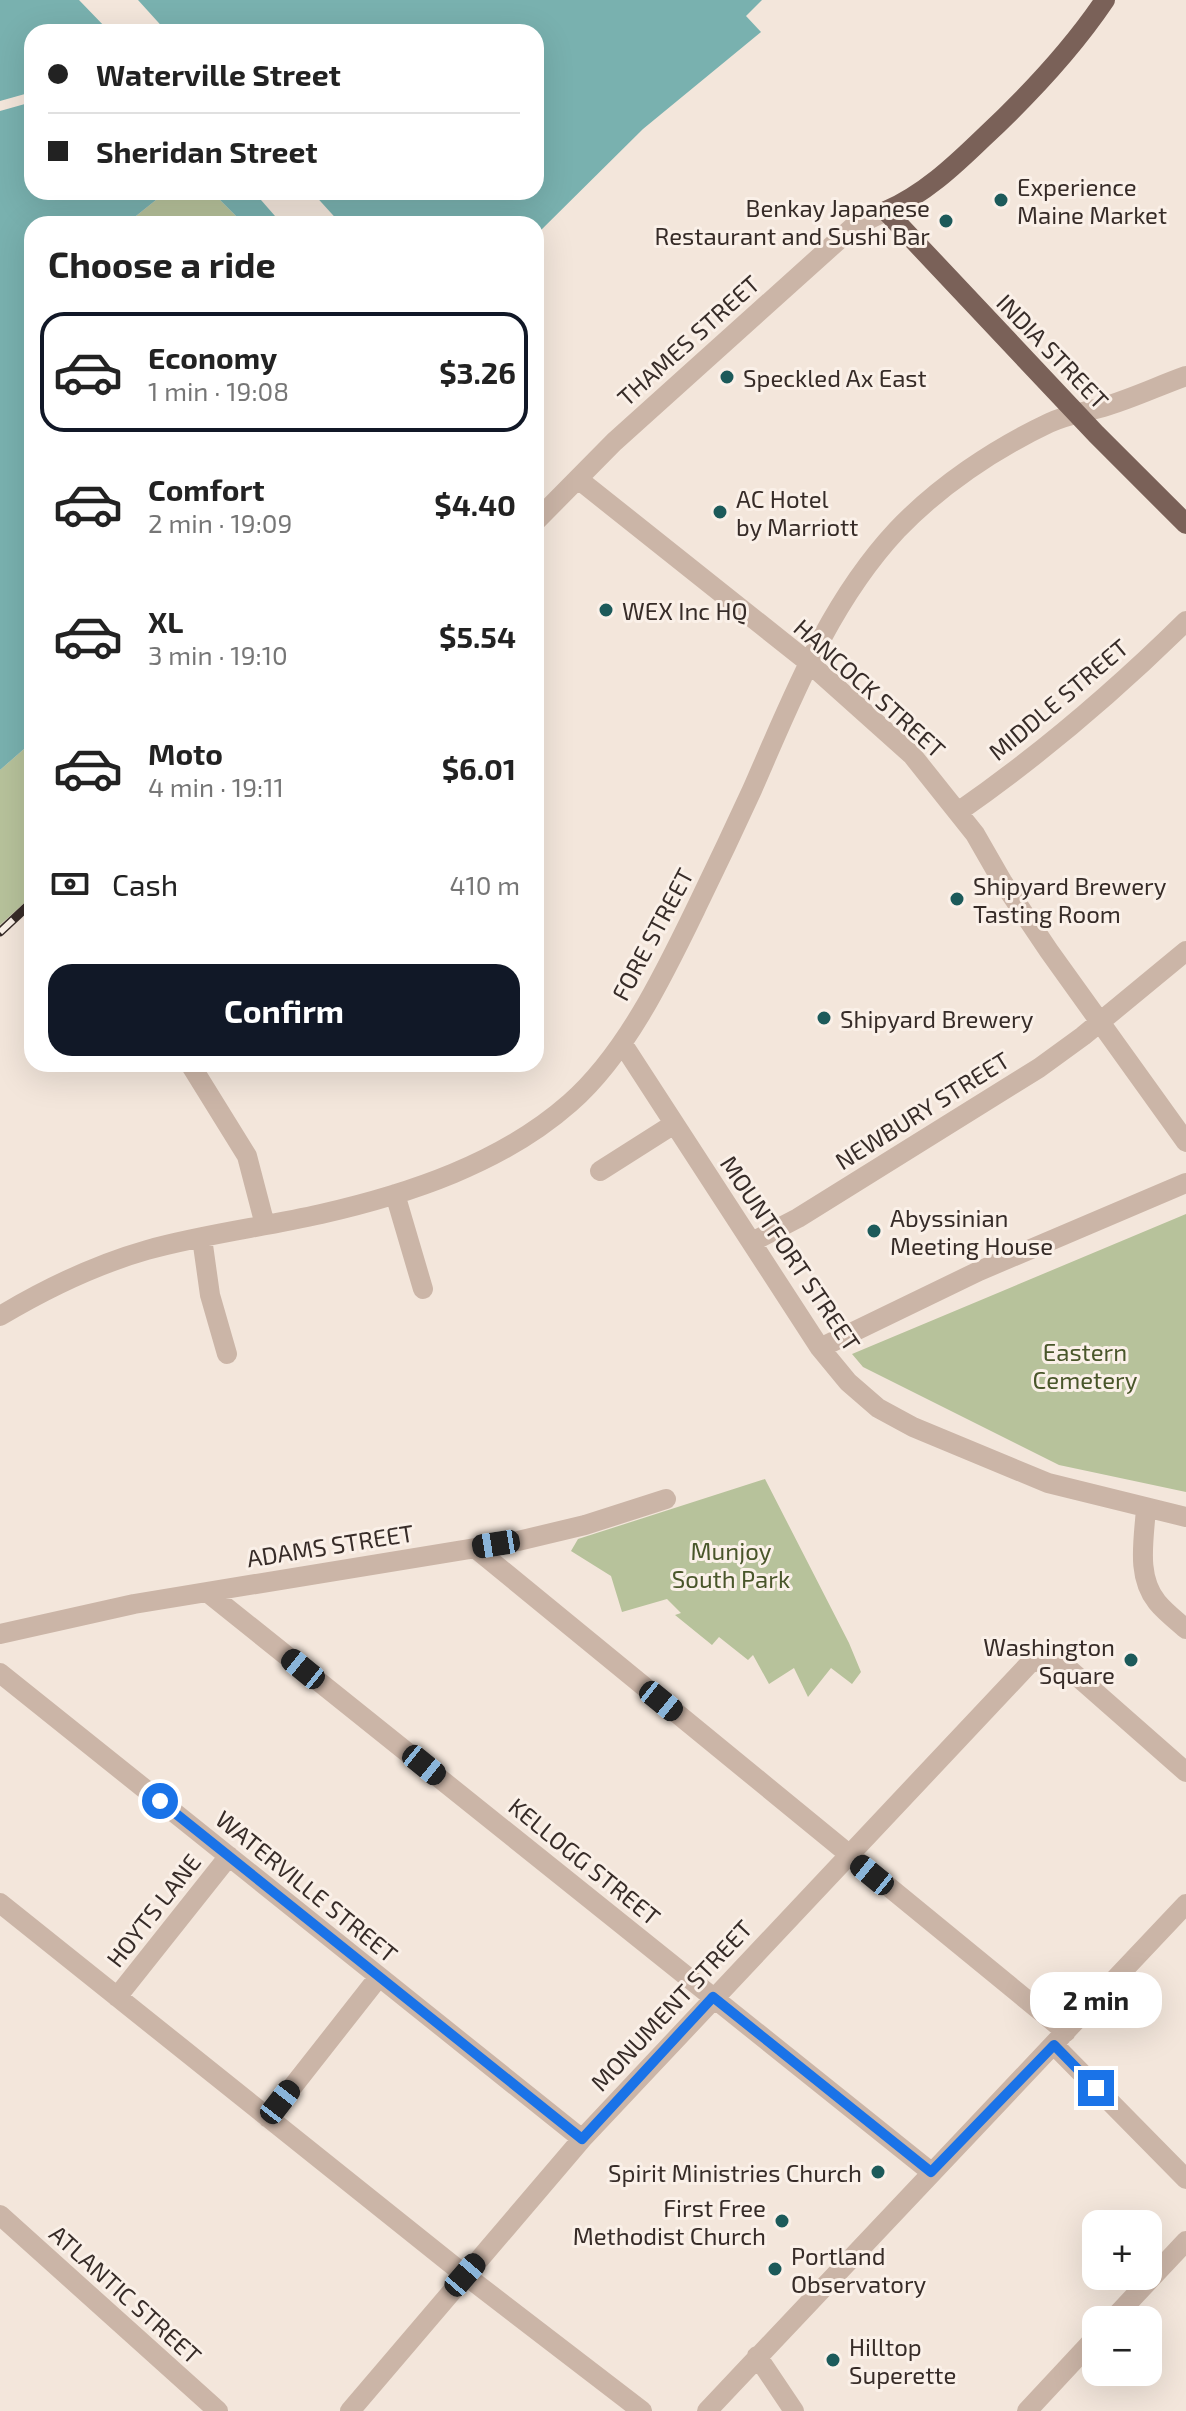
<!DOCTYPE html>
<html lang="en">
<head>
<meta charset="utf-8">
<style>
	body { margin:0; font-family:"Exo 2",sans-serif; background:#f2f2f2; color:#222; height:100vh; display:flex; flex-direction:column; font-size:30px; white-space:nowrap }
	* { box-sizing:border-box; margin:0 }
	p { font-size:26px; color:#767676 }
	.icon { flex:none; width:44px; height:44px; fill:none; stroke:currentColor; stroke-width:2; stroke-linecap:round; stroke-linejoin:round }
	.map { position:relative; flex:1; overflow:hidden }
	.details { position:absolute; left:24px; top:216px; width:520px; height:856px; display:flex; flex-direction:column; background:#fff; border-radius:24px; box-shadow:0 8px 32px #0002 }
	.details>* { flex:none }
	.banner { position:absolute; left:24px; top:24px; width:520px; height:176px; border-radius:24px; box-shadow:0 8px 32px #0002; display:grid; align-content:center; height:176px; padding:0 24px; background:#fff }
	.controls { position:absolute; left:1082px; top:2210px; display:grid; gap:16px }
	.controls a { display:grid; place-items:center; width:80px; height:80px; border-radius:16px; background:#fff; box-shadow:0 8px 32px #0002; font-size:40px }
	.end { position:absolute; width:36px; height:36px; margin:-18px; border:10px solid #1a73e8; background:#fff; box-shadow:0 0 0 4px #fff }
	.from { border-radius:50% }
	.bubble { position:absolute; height:56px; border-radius:24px; background:#fff; box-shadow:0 8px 32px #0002; font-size:26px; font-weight:700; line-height:56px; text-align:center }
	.car { position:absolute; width:24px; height:48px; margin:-24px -12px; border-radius:10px; box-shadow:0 0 6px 2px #0007; background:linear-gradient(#222 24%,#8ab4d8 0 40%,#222 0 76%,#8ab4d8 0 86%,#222 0) }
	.banner b { display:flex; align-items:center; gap:28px; height:76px; font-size:30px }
	.banner b+b { border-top:2px solid #e0e0e0 }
	.banner i { width:20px; height:20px; background:#222 }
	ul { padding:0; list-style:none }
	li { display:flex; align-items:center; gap:24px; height:120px; margin:0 16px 12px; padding:0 8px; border:4px solid transparent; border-radius:24px }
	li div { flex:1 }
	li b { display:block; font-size:30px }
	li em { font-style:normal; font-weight:700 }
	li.selected { border-color:#111827 }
	li>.icon { width:72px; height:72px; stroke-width:1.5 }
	h2 { padding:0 24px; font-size:36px; line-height:96px }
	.pay { display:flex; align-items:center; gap:20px; height:88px; padding:0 24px; font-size:30px }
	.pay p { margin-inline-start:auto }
	.action { display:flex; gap:16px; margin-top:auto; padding:16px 24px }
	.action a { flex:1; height:92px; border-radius:24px; background:#111827; color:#fff; font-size:32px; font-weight:700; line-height:92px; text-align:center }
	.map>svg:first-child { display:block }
</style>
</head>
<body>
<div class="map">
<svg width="1186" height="2411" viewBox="0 0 1186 2411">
	<rect width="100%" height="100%" fill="#f3e6db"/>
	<path fill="#b7c29b" d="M166,192h46l32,32h-118z
		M32,742v154l-32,29v-155z
		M1186,1214v278l-127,-27 -196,-98 -11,-13z
		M765,1479l84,164 12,29 -9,12 -21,-16 -23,29 -14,-29 -25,16 -16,-29 -5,5 -29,-23 -7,8 -37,-30 6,-2 -14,-14 -45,13 -11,-36 -40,-25 7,-12z"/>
	<path fill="#79b1af" d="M0,0h762l-16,16 15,16 -118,97 -107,106v-11h-292l-32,-32h324v-160h-504v160h134l-40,32h-94v518l-32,28z"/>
	<path fill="#f3e6db" d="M79,0h59l29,32h-63l3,-3z
		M32,92v10l-32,9v-10z
		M254,192h58l29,32h-59z"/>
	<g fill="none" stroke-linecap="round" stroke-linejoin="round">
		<path stroke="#cbb5a7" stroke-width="20" d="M578,479l230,183 104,93 63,79 27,47 47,70 137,191
			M536,521l78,-79 239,-215 33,-16
			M958,812c82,-57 157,-121 228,-191
			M622,1043l198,305 28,34 30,26 35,19 135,56 138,34
			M190,1064l57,92 18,69
			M600,1171l74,-47
			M395,1194l28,95
			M202,1238l8,57 17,59
			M752,1242l46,-24 241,-150 44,-32 103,-85
			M0,1316c47,-28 94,-51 147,-66 57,-16 117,-23 174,-36 88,-20 181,-51 249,-111 58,-51 97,-135 130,-203 18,-37 35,-73 52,-110 40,-91 76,-186 145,-260 42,-44 97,-81 152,-107 17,-8 36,-11 54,-16 28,-8 55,-21 83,-31
			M820,1348l159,-77 207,-88
			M1146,1508c-2,32 -10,68 11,94 8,10 20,19 29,27
			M475,1548l591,484
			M207,1592l724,580
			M0,1634l134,-30 384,-63 67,-16 81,-26
			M0,1673l582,466
			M0,1903l465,372 177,136
			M117,1997l112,-141
			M1054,2045l132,134
			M268,2118l110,-140
			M0,2215l218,196
			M1112,2320l74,-79
			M757,2356l37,55
			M350,2411l232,-272 448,-476 20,-4 20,11 116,102
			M707,2411l479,-507
			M1027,2411l69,-74"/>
		<path stroke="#7a6158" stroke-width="20" d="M1105,0c-35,52 -77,96 -122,138 -30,29 -59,56 -97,73l210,223 90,90"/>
		<g stroke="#372c28" stroke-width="9">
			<path id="rail" d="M0,932l32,-30"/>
		</g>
		<use href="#rail" stroke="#faf0e8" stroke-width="6" stroke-dasharray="18" stroke-linecap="butt"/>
	</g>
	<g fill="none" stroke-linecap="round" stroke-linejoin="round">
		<path stroke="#1a73e8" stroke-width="10" d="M160,1801l422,338 131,-142 218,175 123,-127 42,43"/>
	</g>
	<g fill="#1c5a5a" stroke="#faf0e8" stroke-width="3">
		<circle cx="1001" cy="200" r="8"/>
		<circle cx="946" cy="221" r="8"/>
		<circle cx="727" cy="377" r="8"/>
		<circle cx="720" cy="512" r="8"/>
		<circle cx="606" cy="610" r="8"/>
		<circle cx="957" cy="899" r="8"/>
		<circle cx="824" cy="1018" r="8"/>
		<circle cx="874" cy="1231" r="8"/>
		<circle cx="1131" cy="1660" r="8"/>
		<circle cx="878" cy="2172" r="8"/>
		<circle cx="782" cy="2221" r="8"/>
		<circle cx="775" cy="2269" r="8"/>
		<circle cx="833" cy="2360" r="8"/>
	</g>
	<g text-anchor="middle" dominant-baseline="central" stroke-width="6" stroke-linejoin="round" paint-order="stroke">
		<g font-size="24" fill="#372c28" stroke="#faf0e8" text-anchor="start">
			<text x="1017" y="186">Experience<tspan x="1017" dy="28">Maine Market</tspan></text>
			<text x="930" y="207" text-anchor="end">Benkay Japanese<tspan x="930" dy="28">Restaurant and Sushi Bar</tspan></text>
			<text x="743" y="377">Speckled Ax East</text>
			<text x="736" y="498">AC Hotel<tspan x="736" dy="28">by Marriott</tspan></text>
			<text x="622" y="610">WEX Inc HQ</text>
			<text x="973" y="885">Shipyard Brewery<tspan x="973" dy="28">Tasting Room</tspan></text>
			<text x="840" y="1018">Shipyard Brewery</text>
			<text x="890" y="1217">Abyssinian<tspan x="890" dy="28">Meeting House</tspan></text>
			<text x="1115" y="1646" text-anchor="end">Washington<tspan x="1115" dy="28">Square</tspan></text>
			<text x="862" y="2172" text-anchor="end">Spirit Ministries Church</text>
			<text x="766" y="2207" text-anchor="end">First Free<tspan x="766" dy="28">Methodist Church</tspan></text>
			<text x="791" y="2255">Portland<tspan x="791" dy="28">Observatory</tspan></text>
			<text x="849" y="2346">Hilltop<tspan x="849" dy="28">Superette</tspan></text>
		</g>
		<g font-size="24" fill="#372c28" stroke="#faf0e8">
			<text transform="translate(688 340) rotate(-42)">THAMES STREET</text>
			<text transform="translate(1053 351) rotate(46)">INDIA STREET</text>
			<text transform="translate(870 688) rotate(42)">HANCOCK STREET</text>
			<text transform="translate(1058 699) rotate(-40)">MIDDLE STREET</text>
			<text transform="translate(652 934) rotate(-62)">FORE STREET</text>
			<text transform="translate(922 1110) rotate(-32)">NEWBURY STREET</text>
			<text transform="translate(791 1253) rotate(56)">MOUNTFORT STREET</text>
			<text transform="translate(330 1545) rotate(-9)">ADAMS STREET</text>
			<text transform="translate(585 1861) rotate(39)">KELLOGG STREET</text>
			<text transform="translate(307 1886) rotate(39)">WATERVILLE STREET</text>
			<text transform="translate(153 1910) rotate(-52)">HOYTS LANE</text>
			<text transform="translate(671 2005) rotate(-47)">MONUMENT STREET</text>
			<text transform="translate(126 2294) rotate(42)">ATLANTIC STREET</text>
		</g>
		<g font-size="24" fill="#49562a" stroke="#faf0e8">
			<text x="1085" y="1351">Eastern<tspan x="1085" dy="28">Cemetery</tspan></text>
			<text x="731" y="1550">Munjoy<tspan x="731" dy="28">South Park</tspan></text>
		</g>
	</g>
</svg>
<div class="controls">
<a>+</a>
<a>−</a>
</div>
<i class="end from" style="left:160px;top:1801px"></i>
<i class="end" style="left:1096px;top:2088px"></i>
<div class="bubble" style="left:1030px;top:1972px;width:132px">2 min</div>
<i class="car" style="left:496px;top:1544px;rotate:261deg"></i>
<i class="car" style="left:303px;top:1669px;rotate:309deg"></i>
<i class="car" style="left:661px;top:1701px;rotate:129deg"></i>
<i class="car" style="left:424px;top:1765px;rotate:129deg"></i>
<i class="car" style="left:872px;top:1875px;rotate:309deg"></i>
<i class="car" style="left:280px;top:2102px;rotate:38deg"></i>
<i class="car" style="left:465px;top:2275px;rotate:41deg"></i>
<div class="banner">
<b><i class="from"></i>Waterville Street</b>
<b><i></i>Sheridan Street</b>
</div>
<section class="details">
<h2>Choose a ride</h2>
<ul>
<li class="selected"><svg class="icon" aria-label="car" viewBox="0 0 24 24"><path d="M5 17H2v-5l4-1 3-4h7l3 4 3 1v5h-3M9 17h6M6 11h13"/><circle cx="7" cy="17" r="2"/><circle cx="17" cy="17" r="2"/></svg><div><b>Economy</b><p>1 min · 19:08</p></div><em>$3.26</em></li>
<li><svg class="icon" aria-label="car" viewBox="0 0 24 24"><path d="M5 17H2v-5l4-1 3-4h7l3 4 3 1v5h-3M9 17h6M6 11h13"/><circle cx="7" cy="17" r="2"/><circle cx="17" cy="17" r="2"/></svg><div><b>Comfort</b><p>2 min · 19:09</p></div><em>$4.40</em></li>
<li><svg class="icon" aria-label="car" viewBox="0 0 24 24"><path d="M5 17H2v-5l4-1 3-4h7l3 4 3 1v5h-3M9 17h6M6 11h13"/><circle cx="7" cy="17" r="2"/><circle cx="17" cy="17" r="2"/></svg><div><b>XL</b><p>3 min · 19:10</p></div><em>$5.54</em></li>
<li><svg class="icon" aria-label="car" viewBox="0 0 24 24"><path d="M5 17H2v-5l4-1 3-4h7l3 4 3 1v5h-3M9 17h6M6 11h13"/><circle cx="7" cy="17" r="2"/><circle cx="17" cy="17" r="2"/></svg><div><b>Moto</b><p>4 min · 19:11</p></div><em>$6.01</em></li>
</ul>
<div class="pay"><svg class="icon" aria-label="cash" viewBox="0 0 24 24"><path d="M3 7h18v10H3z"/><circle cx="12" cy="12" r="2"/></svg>Cash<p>410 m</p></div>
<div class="action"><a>Confirm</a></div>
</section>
</div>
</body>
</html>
